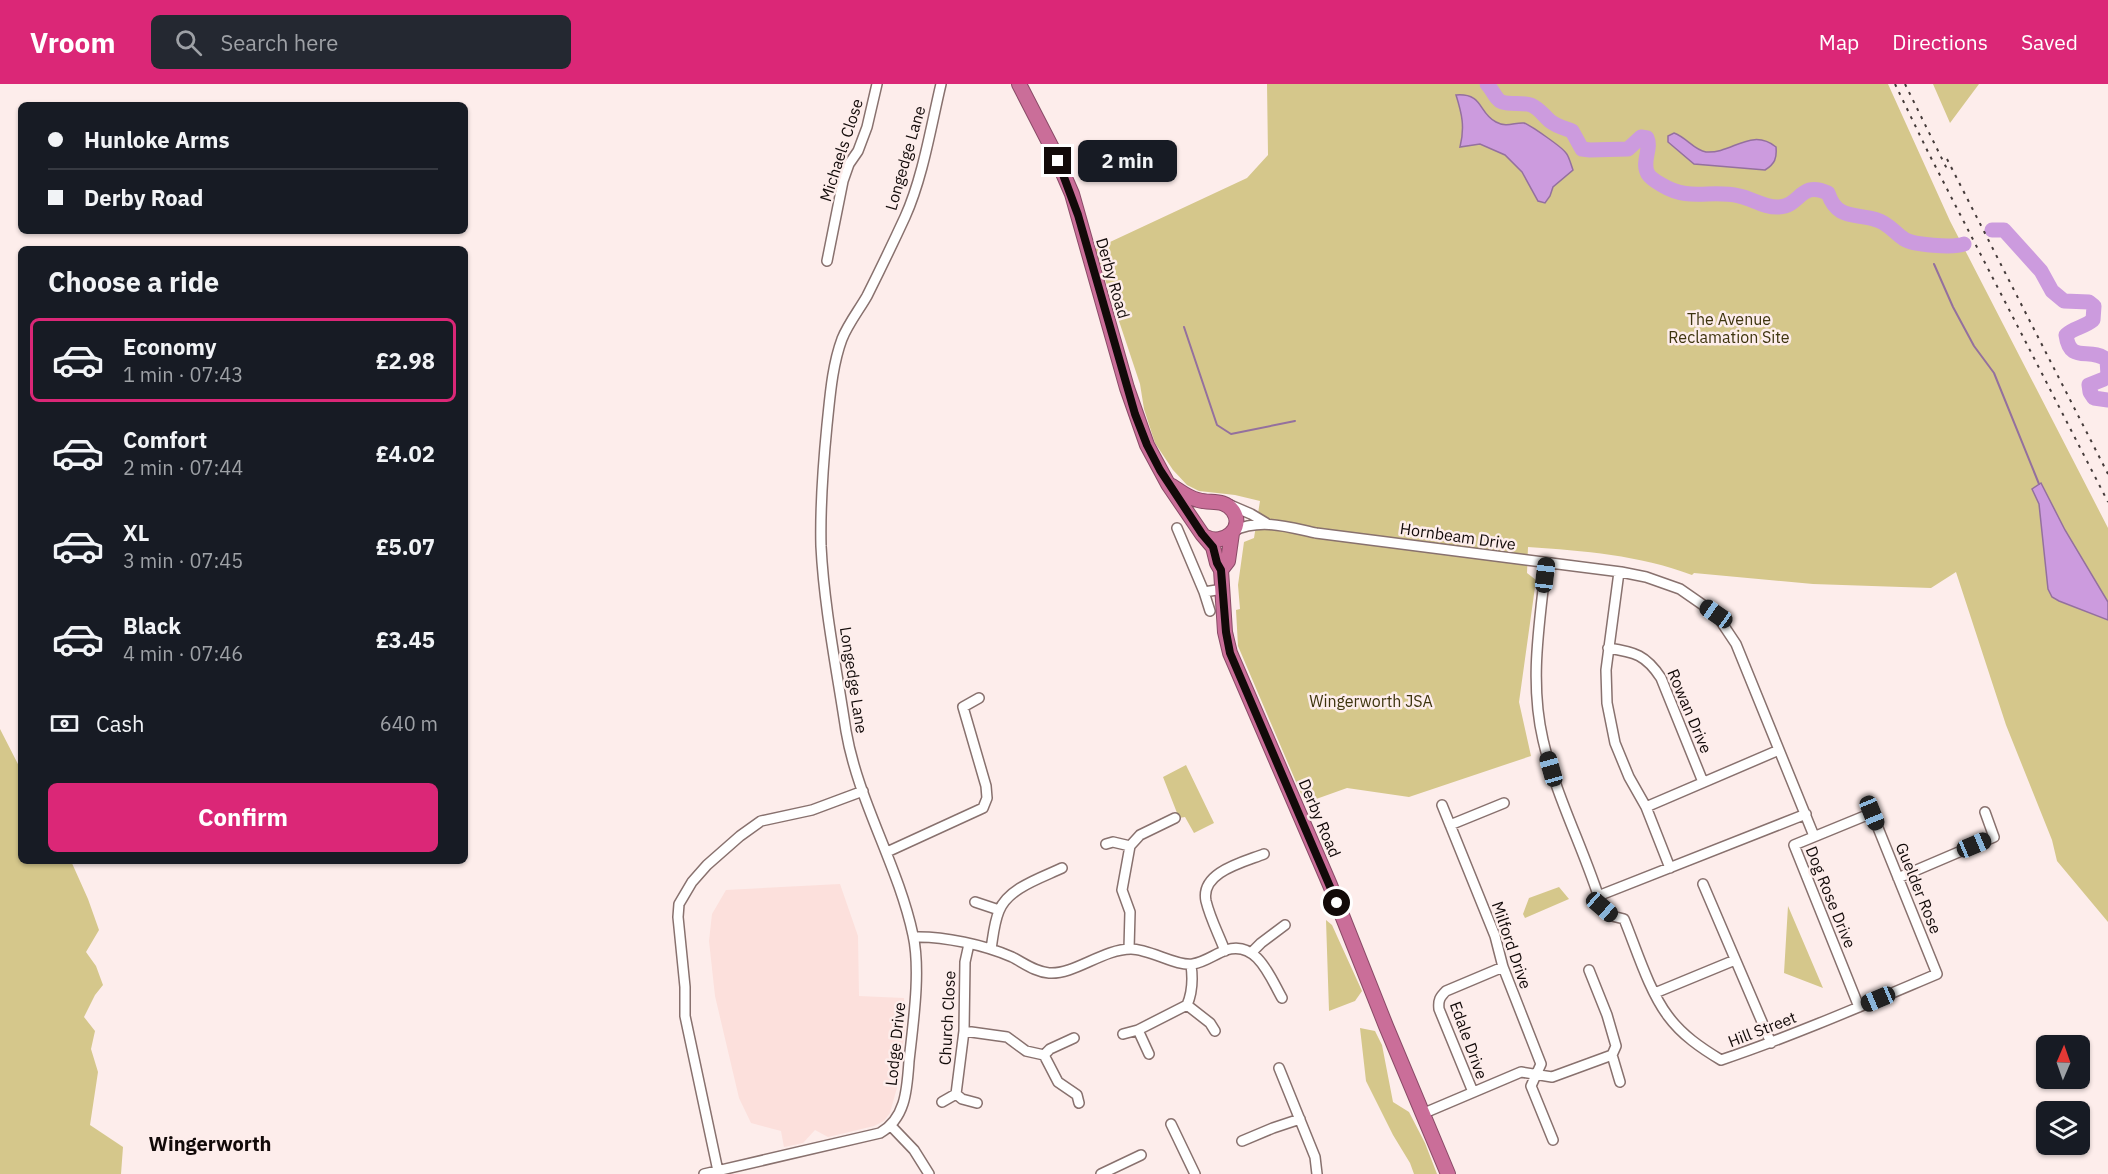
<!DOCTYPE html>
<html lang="en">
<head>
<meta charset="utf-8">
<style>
	body { margin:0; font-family:"IBM Plex Sans",sans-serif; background:#242831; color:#f1f3f6; height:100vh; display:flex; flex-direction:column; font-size:22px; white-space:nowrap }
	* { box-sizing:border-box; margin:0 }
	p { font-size:20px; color:#9ea1a6 }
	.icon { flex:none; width:33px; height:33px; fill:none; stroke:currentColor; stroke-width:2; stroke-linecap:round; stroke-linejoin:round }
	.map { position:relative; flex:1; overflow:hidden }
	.panel { position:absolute; left:18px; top:162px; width:450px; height:618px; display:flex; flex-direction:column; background:#171b24; border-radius:9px; box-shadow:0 2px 4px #0004 }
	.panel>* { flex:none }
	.banner { position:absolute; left:18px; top:18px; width:450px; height:132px; border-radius:9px; box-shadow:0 2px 4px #0004; display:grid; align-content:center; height:132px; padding:0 30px; background:#171b24 }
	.needle { width:39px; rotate:2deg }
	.controls { position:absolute; left:2036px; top:951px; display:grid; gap:12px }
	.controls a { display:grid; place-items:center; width:54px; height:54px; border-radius:9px; background:#171b24; box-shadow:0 2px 4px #0004; font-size:30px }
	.end { position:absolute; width:27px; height:27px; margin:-14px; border:8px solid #120a09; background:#fff; box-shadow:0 0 0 3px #fff }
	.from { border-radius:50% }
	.bubble { position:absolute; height:42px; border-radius:9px; background:#171b24; box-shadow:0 2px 4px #0004; font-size:20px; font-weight:700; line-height:42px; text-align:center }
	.car { position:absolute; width:18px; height:36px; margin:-18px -9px; border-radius:8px; box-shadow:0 0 4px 2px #0007; background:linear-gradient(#222 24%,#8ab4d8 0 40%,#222 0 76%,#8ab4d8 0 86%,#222 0) }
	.banner b { display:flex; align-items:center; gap:21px; height:57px; font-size:22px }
	.banner b+b { border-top:2px solid #363941 }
	.banner i { width:15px; height:15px; background:#f1f3f6 }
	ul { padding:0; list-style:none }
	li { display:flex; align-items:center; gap:18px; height:84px; margin:0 12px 9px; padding:0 18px; border:3px solid transparent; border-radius:9px }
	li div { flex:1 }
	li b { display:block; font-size:22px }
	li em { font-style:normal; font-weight:700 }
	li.current { border-color:#db2777 }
	li>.icon { width:54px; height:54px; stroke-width:1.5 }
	h2 { padding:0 30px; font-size:27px; line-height:72px }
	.pay { display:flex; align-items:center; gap:15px; height:66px; padding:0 30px; font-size:22px }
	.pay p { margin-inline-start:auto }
	.primary-button { display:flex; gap:12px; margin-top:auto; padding:12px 30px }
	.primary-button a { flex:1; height:69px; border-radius:9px; background:#db2777; color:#fff; font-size:24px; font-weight:700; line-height:69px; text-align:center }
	header { display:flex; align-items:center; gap:36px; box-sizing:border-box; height:84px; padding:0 30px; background:#db2777; color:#fff }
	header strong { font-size:28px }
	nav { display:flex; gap:33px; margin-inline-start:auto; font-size:21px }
	.search { width:420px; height:54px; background:#242831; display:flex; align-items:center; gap:15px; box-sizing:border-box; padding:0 21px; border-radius:9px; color:#9ea1a6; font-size:22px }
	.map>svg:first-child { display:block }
</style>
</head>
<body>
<header>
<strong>Vroom</strong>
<div class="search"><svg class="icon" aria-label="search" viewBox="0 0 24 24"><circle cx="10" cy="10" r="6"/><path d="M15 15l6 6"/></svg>Search here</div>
<nav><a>Map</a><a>Directions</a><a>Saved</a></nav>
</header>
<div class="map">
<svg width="2108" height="1090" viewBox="0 0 2108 1090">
	<rect width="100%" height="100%" fill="#fdedeb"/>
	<path fill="#fce0dc" d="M840,800l18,52 1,60 45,2 2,23 -8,63 -8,29 -6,8 -10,5 -46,11 -13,-7 -12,13 -19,4 -3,-16 -30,-8 -12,-25 -24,-102 -6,-55 3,-27 14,-24z"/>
	<path fill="#d5c78b" d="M1267,0h621l62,137 158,307v394l-51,-61 -5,-21 -46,-115 -50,-153 -25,16 -118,-4 -119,-11 -2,2c-53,-20 -108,-24 -164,-28l-1,26 9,7 -17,122 12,54 -122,41 -62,-9 -42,15 -67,-157 -2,-36 4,-1 -2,-24 6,-43 10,-4 6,-37 -25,-6 -36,-4 -12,-6 -14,-15 -18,-27 -11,-34 -4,-25 -45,-135 152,-71 21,-23z
		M1933,0h46l-29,39z
		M0,645l21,41v91h50l17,38 11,31 -13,22 10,14 7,19 -8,10 -11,22 11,14 -4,18 7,23 -8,53 33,22 -2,27h-121z
		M1186,681l28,58 -20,10 -9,-16 -6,1 -16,-41z
		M1559,803l10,12 -44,19 -2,-4 6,-16z
		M1788,822l35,82 -39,-15z
		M1326,836l6,5 30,66 -7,10 -26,10z
		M1360,944l15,3 7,14 11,57 16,10 16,31 12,31h-23l-4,-11 -17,-28 -27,-54z"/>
	<path fill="#cc9bde" stroke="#94709e" stroke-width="1.5" d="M1456,11c28,-2 22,18 40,27 11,6 19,0 28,1 6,2 38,24 42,30 3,3 5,12 7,17l-20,17 -3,9 -5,7 -7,-2 -16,-29 -17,-17 -25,-11 -20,3c5,-20 2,-33 -4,-52z
		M1674,49c12,4 20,17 32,19 26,2 45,-25 70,-5 1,11 -1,17 -11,23l-71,-6 -26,-22v-6z
		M2041,399l24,47 43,72v18l-49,-19 -7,-4 -4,-8 -9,-85 -7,-15z"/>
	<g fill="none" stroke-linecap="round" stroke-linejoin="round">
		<path stroke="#94709e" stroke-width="2" d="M1934,180l19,43 21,39 20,27 45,111
			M1184,243l33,98 14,9 64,-13"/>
		<path stroke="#cc9bde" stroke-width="15" d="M1487,0c5,5 9,16 15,18 9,3 20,0 29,3 9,4 12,10 19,16 6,5 14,7 22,10l10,18 8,1 38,-1 13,-12 6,1c5,11 -6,24 1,36 3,5 9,8 14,11 28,17 48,4 77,11 12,2 26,12 40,11 22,-1 21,-27 49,-14 9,27 27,20 49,27 11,3 18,13 27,19 9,6 49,9 60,5
			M1992,146h12l37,41 11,20 12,10 25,1 5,4 -1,14c-10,8 -18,7 -27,15 4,30 24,11 41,25l1,15 -4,4 -15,6 1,7 4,6 14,2"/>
		<g stroke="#88716e" stroke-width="12">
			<path id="minor" d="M827,177l16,-80 6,-17 9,-13 9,-24 10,-43
				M1230,421l21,9 15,9
				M1177,444l27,64 19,-3
				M1233,447c28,-13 55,-4 83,2l305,39 25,5 34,12 36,25 20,30 78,192
				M1546,479c-6,59 -17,117 -3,177 13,57 42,111 59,167l10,9 12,3c12,29 25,72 44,97 14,19 33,32 53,44 74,-25 145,-56 216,-86l-65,-161 -78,32 65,162
				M1619,488l-13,98 1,33 8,40 14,34 17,30 24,61
				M1204,508l6,19
				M1608,564c27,4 38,7 53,30l42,104
				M1442,721l53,131 8,31 38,97 -10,22 22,54
				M1646,723l133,-57
				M1450,741l54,-22
				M1106,760l7,-2 17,4 10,-11 35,-17
				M887,768l96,-44 4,-10 -1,-12 -23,-79 16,-9
				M1898,794l96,-41 -9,-25
				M1703,800l68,159
				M1598,812l208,-82
				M975,818l24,8
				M914,853c29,-1 71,8 98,20 12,6 23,15 37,16 25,2 54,-24 82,-24 19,0 46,18 62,15 12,-2 22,-10 33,-14 31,-10 44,27 56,48
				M969,860l-4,18 -1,69 -8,63 6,5 15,4
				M991,865c2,-12 3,-26 8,-38 9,-23 42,-33 63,-43
				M1129,865l1,-37 -8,-22 8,-44
				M1225,867c-6,-16 -15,-33 -19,-50 -6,-29 38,-39 58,-47
				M1252,868l9,-9 24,-18
				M1655,909l80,-33
				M1187,921c6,-14 6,-26 4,-40
				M964,947l43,6 19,14 18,4 14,27 19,13 2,8
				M1123,950l15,-4
				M1149,970l-11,-24 49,-25 23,18 5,8
				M1044,971l6,-6 24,-11
				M1612,971l8,27
				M1279,984l36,89 2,17
				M1473,1008l-34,-83c-1,-9 1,-12 7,-18l57,-24
				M942,1018l14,-8
				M1422,1030l99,-42 31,5 60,-22 4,-9 -9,-31 -18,-45
				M1171,1040l24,50
				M892,1043l22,23 15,24
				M1242,1057l31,-13 27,-9
				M718,1087l-33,-155v-29l-7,-70 1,-13 13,-22 15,-17 33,-29 21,-15 51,-11 51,-19
				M704,1090l176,-41c26,-15 27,-44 29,-72 4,-37 12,-90 4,-126 -15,-70 -55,-134 -67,-204 -9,-60 -22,-124 -25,-185 -1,-40 2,-80 6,-121 3,-28 5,-59 15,-86 6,-15 17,-29 25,-43 13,-26 26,-53 38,-79 18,-40 26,-91 36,-133
				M1101,1090l40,-19"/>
		</g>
		<g stroke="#8a4b67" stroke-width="16">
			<path id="highway" d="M1019,0l34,66 19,44 55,194 20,57 21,39 34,50 11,13 4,16 4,7 4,62 5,21 100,232 56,141 62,148
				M1172,402c8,5 16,12 26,14 12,4 26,-2 35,11 12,18 -10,35 -27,26
				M1221,486l7,-9 4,-28"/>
		</g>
		<use href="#minor" stroke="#fff" stroke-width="9"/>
		<use href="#highway" stroke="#ca6e99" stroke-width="14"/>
		<path stroke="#453b3a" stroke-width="2" stroke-dasharray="3 6" stroke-linecap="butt" d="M1895,0l33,68 180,350
			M1905,0l42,85
			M1947,75l161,315"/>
	</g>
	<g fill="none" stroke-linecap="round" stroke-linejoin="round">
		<path stroke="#120a09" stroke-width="8" d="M1058,77l20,54 57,199 12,31 13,25 42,64 11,13 4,16 4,7 5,62 4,21 107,250"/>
	</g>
	<g text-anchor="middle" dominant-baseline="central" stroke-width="5" stroke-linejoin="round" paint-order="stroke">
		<g font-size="16" fill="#120a09" stroke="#fdedeb">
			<text transform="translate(841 66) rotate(-72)">Michaels Close</text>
			<text transform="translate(905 74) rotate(-74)">Longedge Lane</text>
			<text transform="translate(1113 194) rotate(74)">Derby Road</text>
			<text transform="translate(1458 452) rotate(8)">Hornbeam Drive</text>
			<text transform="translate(854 596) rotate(81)">Longedge Lane</text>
			<text transform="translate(1690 627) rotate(67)">Rowan Drive</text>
			<text transform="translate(1320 734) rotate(67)">Derby Road</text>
			<text transform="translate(1919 804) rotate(68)">Guelder Rose</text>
			<text transform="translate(1831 813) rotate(68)">Dog Rose Drive</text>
			<text transform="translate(1512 861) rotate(71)">Milford Drive</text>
			<text transform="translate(947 934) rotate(-87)">Church Close</text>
			<text transform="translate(1762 945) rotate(-21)">Hill Street</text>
			<text transform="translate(1469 956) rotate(70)">Edale Drive</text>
			<text transform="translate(895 960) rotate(-84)">Lodge Drive</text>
		</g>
		<g font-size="16" fill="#3d340e" stroke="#fdedeb">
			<text x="1729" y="235">The Avenue<tspan x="1729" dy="18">Reclamation Site</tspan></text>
			<text x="1371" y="617">Wingerworth JSA</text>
		</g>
		<g font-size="20" font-weight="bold" fill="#120a09" stroke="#fdedeb">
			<text x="210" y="1059">Wingerworth</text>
		</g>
	</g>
</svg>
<div class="controls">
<a><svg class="needle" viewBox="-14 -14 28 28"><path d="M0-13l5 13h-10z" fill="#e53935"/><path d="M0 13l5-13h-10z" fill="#9ea1a6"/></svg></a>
<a><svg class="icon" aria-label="layers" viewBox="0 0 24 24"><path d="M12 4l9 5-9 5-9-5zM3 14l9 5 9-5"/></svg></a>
</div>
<i class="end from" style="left:1337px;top:819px"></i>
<i class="end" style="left:1058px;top:77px"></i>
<div class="bubble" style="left:1078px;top:56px;width:99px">2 min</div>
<i class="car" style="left:1545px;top:491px;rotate:7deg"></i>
<i class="car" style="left:1716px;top:530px;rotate:305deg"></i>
<i class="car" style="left:1551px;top:685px;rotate:344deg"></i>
<i class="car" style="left:1872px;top:729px;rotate:158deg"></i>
<i class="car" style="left:1974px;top:761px;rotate:67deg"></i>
<i class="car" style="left:1602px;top:823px;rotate:131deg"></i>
<i class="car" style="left:1878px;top:915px;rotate:247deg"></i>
<div class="banner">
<b><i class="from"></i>Hunloke Arms</b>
<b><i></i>Derby Road</b>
</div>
<section class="panel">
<h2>Choose a ride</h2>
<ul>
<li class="current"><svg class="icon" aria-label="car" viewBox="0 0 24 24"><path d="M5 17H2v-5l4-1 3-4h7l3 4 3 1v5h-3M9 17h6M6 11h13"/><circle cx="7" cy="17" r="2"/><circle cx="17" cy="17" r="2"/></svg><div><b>Economy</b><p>1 min · 07:43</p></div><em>£2.98</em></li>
<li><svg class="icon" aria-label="car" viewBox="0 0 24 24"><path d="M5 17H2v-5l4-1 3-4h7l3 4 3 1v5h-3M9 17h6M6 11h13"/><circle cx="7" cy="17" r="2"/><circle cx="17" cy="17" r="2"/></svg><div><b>Comfort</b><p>2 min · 07:44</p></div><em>£4.02</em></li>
<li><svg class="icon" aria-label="car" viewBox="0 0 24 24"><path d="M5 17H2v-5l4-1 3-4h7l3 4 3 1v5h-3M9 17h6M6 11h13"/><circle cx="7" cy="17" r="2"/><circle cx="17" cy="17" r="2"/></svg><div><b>XL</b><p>3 min · 07:45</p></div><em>£5.07</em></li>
<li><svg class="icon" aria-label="car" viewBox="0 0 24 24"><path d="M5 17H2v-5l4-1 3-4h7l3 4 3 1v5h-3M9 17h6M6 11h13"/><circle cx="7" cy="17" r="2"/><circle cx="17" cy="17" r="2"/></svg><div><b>Black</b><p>4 min · 07:46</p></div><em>£3.45</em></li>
</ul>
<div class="pay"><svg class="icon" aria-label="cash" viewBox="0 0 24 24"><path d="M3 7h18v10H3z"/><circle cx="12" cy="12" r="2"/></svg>Cash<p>640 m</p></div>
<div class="primary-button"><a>Confirm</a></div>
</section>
</div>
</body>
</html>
